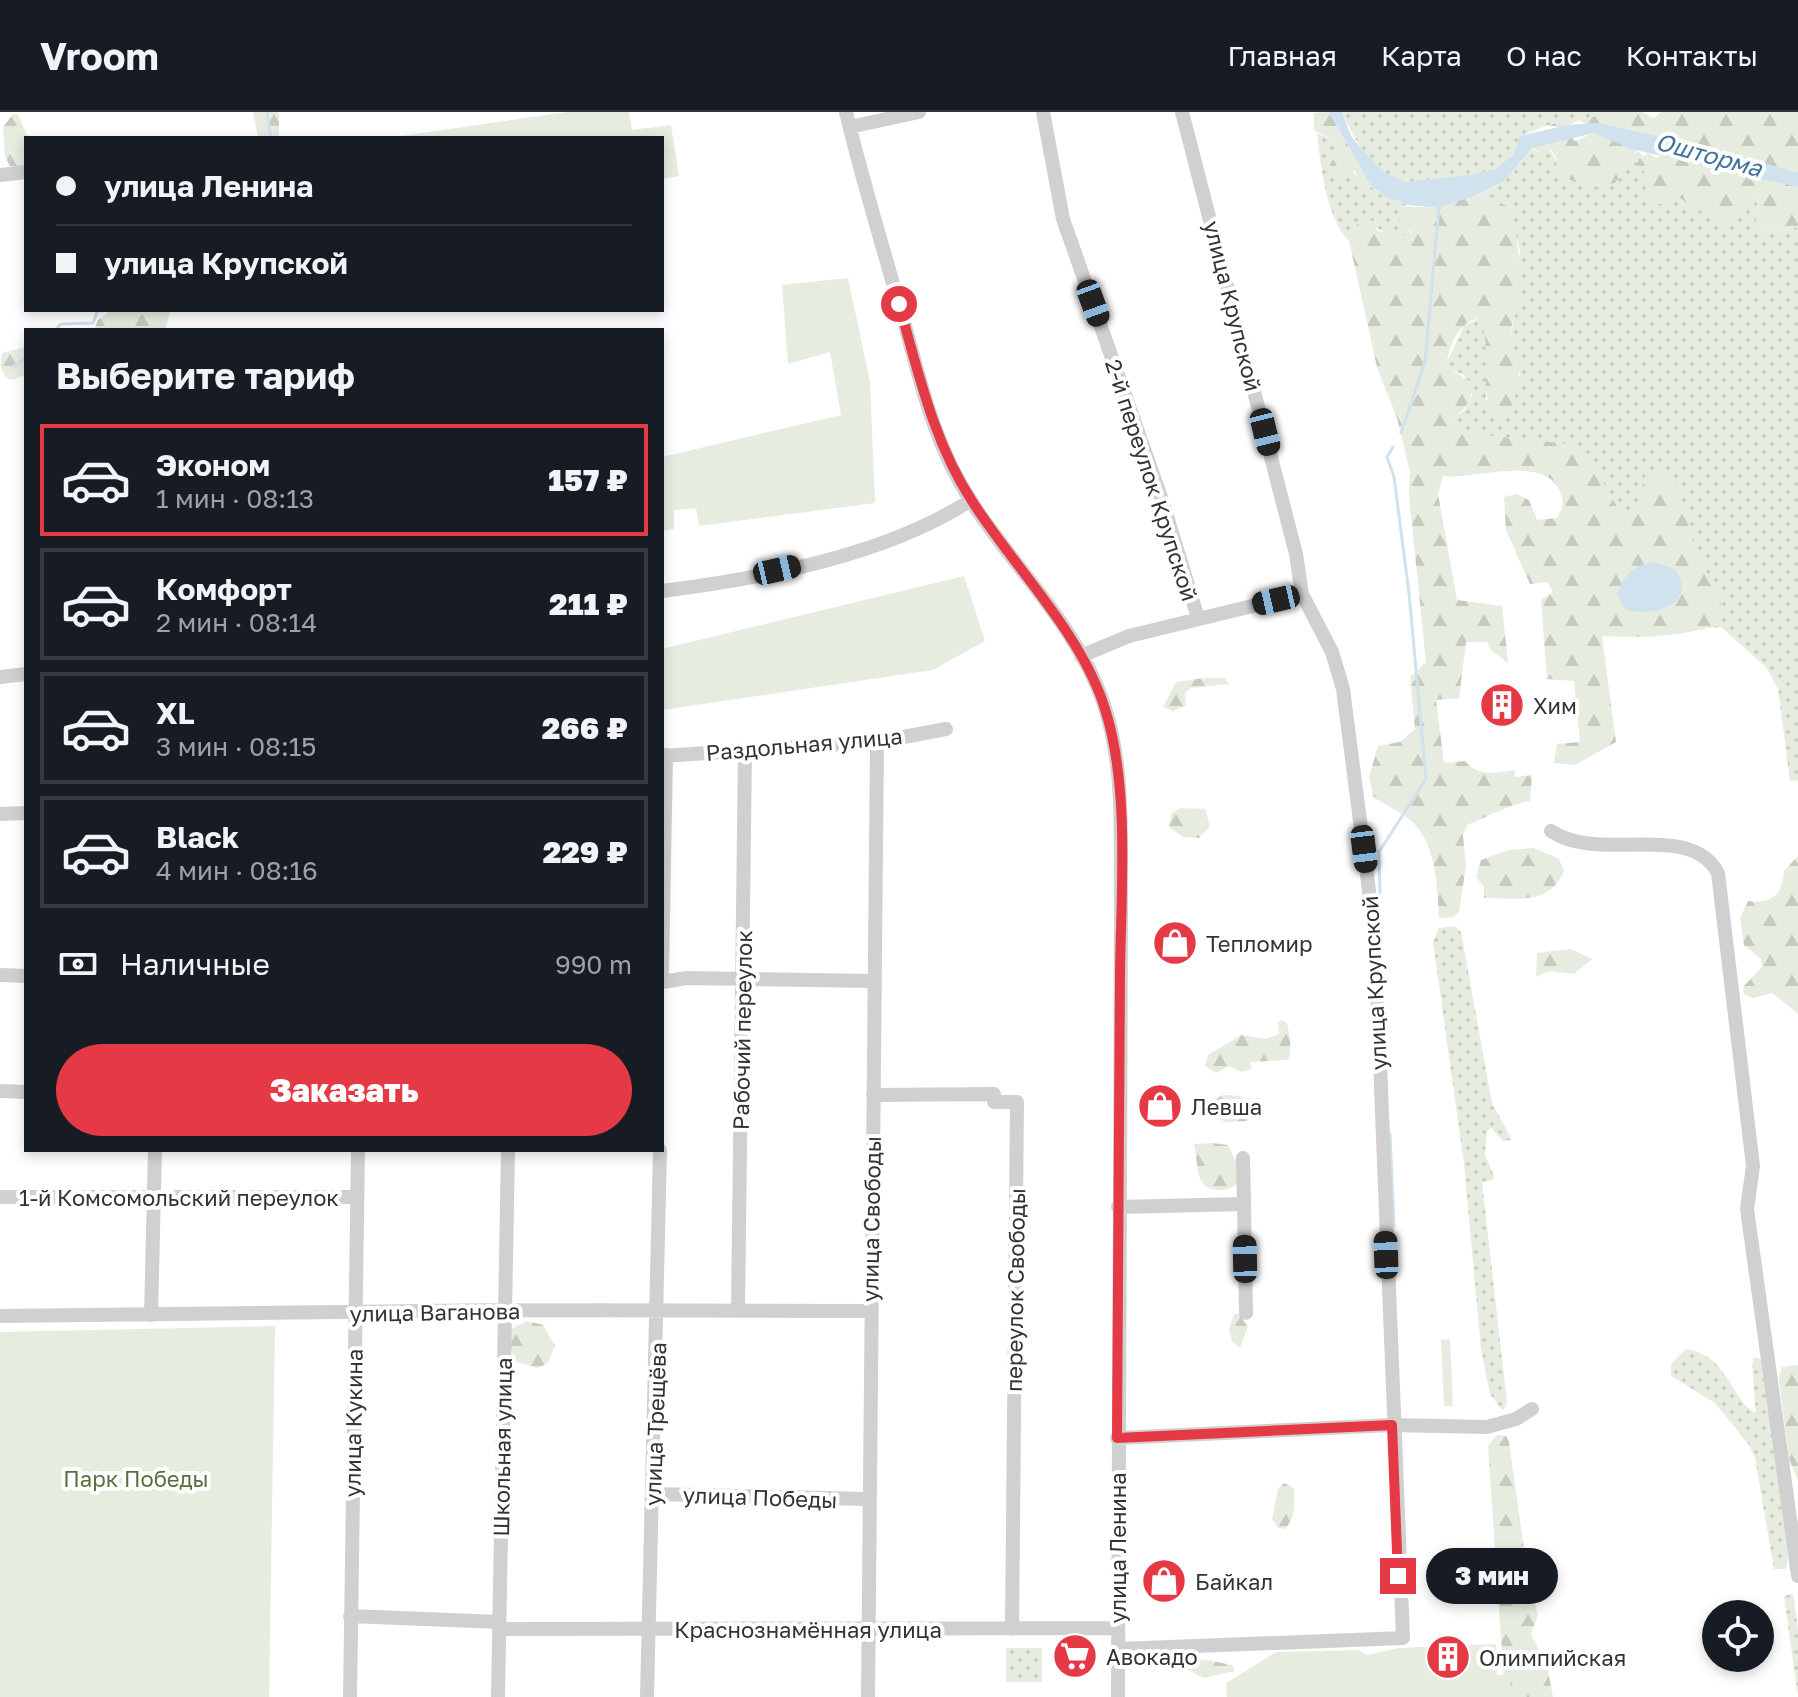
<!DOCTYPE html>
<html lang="ru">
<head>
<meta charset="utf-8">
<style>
	body { margin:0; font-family:"Golos Text",sans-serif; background:#20242c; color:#f1f3f6; height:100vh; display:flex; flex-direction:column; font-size:30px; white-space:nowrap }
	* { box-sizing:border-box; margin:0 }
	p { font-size:26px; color:#9ea1a6 }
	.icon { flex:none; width:44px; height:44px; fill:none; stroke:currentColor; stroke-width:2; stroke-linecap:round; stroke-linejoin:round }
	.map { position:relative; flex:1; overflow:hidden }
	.sheet { position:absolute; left:24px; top:216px; width:640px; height:824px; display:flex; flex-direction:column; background:#171b24; border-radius:0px; box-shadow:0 4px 12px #0003 }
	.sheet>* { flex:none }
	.guide { position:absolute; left:24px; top:24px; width:640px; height:176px; border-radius:0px; box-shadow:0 4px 12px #0003; display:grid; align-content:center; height:176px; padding:0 32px; background:#171b24 }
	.fabs { position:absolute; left:1702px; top:1488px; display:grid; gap:16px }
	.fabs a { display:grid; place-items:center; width:72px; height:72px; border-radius:50%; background:#171b24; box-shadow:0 4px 12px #0003; font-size:40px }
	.end { position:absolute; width:36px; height:36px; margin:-18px; border:10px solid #e63946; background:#fff; box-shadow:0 0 0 4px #fff }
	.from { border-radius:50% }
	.bubble { position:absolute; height:56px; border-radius:28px; background:#171b24; box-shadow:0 4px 12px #0003; font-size:26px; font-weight:800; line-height:56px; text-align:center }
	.car { position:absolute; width:24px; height:48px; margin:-24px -12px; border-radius:10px; box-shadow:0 0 6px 2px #0007; background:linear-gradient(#222 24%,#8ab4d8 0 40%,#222 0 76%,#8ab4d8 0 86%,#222 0) }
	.guide b { display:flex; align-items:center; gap:28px; height:76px; font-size:30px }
	.guide b+b { border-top:2px solid #363941 }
	.guide i { width:20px; height:20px; background:#f1f3f6 }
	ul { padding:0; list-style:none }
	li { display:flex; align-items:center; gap:24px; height:112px; margin:0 16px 12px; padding:0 16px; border:4px solid #363941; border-radius:0px }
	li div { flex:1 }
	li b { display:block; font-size:30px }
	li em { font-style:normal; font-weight:800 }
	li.active { border-color:#e63946 }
	li>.icon { width:72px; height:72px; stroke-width:1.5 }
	h2 { padding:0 32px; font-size:36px; line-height:96px }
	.pay { display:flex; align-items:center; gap:20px; height:88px; padding:0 32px; font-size:30px }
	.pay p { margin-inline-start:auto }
	.button { display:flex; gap:16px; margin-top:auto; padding:16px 32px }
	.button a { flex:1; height:92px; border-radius:48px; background:#e63946; color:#fff; font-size:32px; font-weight:800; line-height:92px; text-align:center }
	header { display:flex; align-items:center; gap:48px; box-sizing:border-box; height:112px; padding:0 40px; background:#171b24; border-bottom:2px solid #363941 }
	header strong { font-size:38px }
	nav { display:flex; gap:44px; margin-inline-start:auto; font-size:28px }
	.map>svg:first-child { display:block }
</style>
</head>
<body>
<header>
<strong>Vroom</strong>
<nav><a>Главная</a><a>Карта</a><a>О нас</a><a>Контакты</a></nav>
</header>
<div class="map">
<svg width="1798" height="1585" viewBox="0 0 1798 1585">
	<defs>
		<pattern id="grass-dots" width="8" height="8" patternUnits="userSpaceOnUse" patternTransform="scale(2)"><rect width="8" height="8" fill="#e6ecdf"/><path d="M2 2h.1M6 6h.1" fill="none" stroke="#c6cbc0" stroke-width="1.8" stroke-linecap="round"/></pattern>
		<pattern id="forest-firs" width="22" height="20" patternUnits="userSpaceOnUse" patternTransform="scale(2)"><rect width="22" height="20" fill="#e6ecdf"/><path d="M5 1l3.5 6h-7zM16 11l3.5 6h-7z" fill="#c6cbc0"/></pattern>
	</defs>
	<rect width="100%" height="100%" fill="#fff"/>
	<path fill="url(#grass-dots)" d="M1342,0h278l-72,13 -27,11c-6,9 -7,21 -15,27 -18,13 -90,24 -111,17 -26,-10 -42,-45 -53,-68z
		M1317,21l18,8c6,30 45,56 74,64l-8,1 14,41c-19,-11 -37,-15 -53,-30l-13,24c-24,-26 -28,-75 -32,-108z
		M1532,36l5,4 12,-3 20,32 31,4 38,-34 5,5 -4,3 34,33 2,-4 77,12 6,-2 -2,23 6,9 18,2 12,-7 6,4v551l-8,1 -12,-92 -12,-22 -45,-40 -119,9 -21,-187 -127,-17 -2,-14 13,-8 7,-15 -8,-20 -14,-6 -3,-7 17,-36 16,-8c13,27 6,55 6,82l27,-6 7,-20 -11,-31 10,-51 -2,-19 3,-22 -13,-45 -21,-9 -2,-6 19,-9z
		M1455,814l6,6 31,171 20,37 -9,1 -12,-13 -4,3 -2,24 9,21 -1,4 -11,2 25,220 -4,9 -13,-17 -9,-45 -17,-185 -31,-222 6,-14z
		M1686,1237c43,6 45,52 70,64l-4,-48 2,-8 8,3 26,197 -2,12h-12l-19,-111 -6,-13 -34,-42 -44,-27v-12z
		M1793,1482l5,36v67l-14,-101z
		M1006,1536h36v34h-36z"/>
	<path fill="url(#forest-firs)" d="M253,0h26v26h-21z
		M1329,0l42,74 -8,2 -8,-17 -10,5h-11l-6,-7 9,-16 -2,-12 -21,-11v-17z
		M1619,0h23l12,6 7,-6h137v117l-6,-4 -12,7 -18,-2 -6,-9 2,-23 -6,2 -7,15 -22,10 -43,-27 -5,-9 -1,19 -27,-8 -3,-29 -7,-6 2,-6 9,-6 9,5 14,-7 -28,-10 -28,42c-24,3 -39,3 -60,-11l2,-13 -7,-10 -8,5 -10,-6 37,-13 6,6 21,-9 -17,-12 -16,8 -15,-3z
		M13,2l5,1 9,20 12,3h-13v30l-16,-2 -5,-9 -2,-30z
		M1484,79l2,6 21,9c12,28 13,54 12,85 0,16 -9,32 -9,49 0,6 4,11 7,17 6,20 -2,49 -15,64 -29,-16 -7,-71 -22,-102 -19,-1 -31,27 -33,43l3,7 21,13c2,18 -4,27 -19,36l2,14 124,13c23,18 25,47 45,68l12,-1 12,-43 24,6c14,25 16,52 26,78 9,23 30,42 23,70 -32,14 -82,15 -118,13l14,106 -41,23 -21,-2 3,-19 23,-2 -6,-61 -27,-2 -6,-79 12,-8 -6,-10 -17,2 -24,-54 -2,-33 13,-3 12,6 8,20 20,-2c6,-10 8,-19 2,-29 -17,-34 -85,-9 -116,-13l-5,18 19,106 45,6 6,57 -16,-12 -5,-9h-21l-7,56 -23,2 8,63 21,-2c13,16 30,12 49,9l1,7 17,-2 -2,26c-23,4 -42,16 -63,24l-4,10 3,31 -7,46 -6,5 -14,1c-2,-33 -2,-80 -33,-101 -10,-8 -22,-12 -33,-21l-4,-19 9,-31 22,-4 15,-13 -5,-52 16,-15 -17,-167 1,-23 -13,-54 -20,-51 -28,-126 12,-24 12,4 4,10 28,4 9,10 -4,-15 -12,-11 3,-13 37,2z
		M111,198h60l-6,20h-71l4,-10z
		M26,235v28l-15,5c-11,-6 -11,-15 -9,-27z
		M1204,566h21l4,6 -38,4 -6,5 1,13 -14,5 -9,-4 13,-25z
		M1180,696l25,1 5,17 -11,12 -16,-1 -14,-10 2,-13z
		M1534,736l25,11 5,12c-14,35 -49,27 -80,27v-11l-8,-10 5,-17 28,-10z
		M1798,744v158l-26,-21 -19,5 -9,-4 -1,-7 19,-20 -1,-8 -17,-14 -4,-27 8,-17c25,3 34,-6 36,-30z
		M1571,837l21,10 -18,15 -24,-3 -14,6 1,-24z
		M1281,908l6,3c2,10 6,28 1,37l-38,2 2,7 -10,3 -13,-6 -13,7 -11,-7 3,-11 33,-20 25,4 13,-5 -1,-12z
		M1223,983l17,1 12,9 -4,16 -22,1 -15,-6 -3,-13z
		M1213,1031l15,2 15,31c-8,16 -35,21 -43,2 -4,-10 -3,-23 -6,-34z
		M1234,1202h5l9,13 -8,21 -8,-6 -3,-13z
		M528,1209l15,4 12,21 -8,18 -10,4 -20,-6 -9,-15 2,-18z
		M1798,1253v116l-9,-22 -10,-79 3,-13z
		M1497,1323l9,1 3,6 19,135 10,38 -7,19 16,32 6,31h-48l-17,-251z
		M1284,1371l10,5c1,14 1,31 -9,41l-7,-1 -6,-9 6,-30z
		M1207,1548l25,5 3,6 -31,7 -18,-9 3,-8z"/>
	<path fill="#e6ecdf" d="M567,0h62l3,18 39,-5 8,51 -17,3v-41h-275z
		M848,166l22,104 5,121 -176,23 -3,-18 -22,2v19l-12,2v-74l179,-42 -11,-63 -42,12 -6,-79z
		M964,464l21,65 -52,29 -271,40v-61z
		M275,1214l-6,371h-269v-365z
		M1450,1227l3,67h-9l-3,-66z
		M1496,1532l1,31 13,-1 1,23h-284l-1,-14 50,-31 82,-2 9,5 32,-7z"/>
	<path fill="#cfe2ee" d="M1329,0h13l9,24 11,13 20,22 23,11 66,-7 24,-6 17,-13 8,-20 47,-11 31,-2 117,26 83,24v14l-167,-38 -37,-16 -62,15 -29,34 -32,15 -33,11 -29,-3 -23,-8 -15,-11z
		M1654,450l21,7c24,36 -23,49 -50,40l-8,-15c9,-21 15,-28 37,-32z"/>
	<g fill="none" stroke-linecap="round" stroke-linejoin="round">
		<path stroke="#cfe2ee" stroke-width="3" d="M267,0l4,26
			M55,218l6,-6 32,-1 5,-13
			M11,256l15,-10
			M1401,321l24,-71 14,-156
			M1381,819l-2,-79 47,-73 -17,-186 -15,-116 -7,-20 6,-10
			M1390,1022l4,92
			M1395,1124v35"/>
		<path stroke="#d0d0d0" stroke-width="14" d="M846,0c16,67 36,133 55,199 13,46 24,95 43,139 35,85 116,150 152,234 31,70 24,153 25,228l-3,785
			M1043,0l20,107 99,281 36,118
			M850,15l69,-15
			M0,63l26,-3
			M662,479c101,-13 223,-35 309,-91
			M1081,544l48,-20 173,-42
			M0,565l26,-3
			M662,644l215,-14 69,-13
			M0,702l26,-1
			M1551,719c48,33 138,-11 167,42l35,293 -6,43 51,367
			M662,859l4,-216
			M0,863l26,1
			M662,870l25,-4 186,3
			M0,979l26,1
			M873,983l121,-1v8h23l-5,527
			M1243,1046l1,46
			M0,1085h357
			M1118,1095l126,-3 2,109
			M738,1197l7,-559
			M151,1203l4,-165
			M0,1204l504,-6 365,1
			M1117,1326l275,-13 95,2 29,-8 16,-10
			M653,1382l214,5
			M350,1504l149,6
			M499,1517l619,-1
			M1118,1537l285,-11 -28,-701 -32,-248 -11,-37 -30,-58 -6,-40 -114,-442
			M350,1585l8,-547
			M498,1585l10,-547
			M647,1585l13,-547
			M868,1585l9,-955"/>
	</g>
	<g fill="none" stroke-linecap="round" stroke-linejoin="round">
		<path stroke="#e63946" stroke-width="10" d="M899,192c19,67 34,137 73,197 42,66 110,133 133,208 25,78 16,182 15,264 0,155 -3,310 -3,465l275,-13 6,151"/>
	</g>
	<defs>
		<g id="building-disc" transform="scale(2.3)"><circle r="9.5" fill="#e63946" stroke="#fff"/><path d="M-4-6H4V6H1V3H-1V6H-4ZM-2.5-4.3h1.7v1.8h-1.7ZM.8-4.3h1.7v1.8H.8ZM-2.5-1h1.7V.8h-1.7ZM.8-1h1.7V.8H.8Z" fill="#fff"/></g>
		<g id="shop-disc" transform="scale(2.3)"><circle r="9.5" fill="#e63946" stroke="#fff"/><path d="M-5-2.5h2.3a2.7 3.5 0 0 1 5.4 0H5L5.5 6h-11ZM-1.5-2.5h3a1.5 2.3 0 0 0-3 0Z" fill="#fff"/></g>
		<g id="supermarket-disc" transform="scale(2.3)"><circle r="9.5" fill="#e63946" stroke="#fff"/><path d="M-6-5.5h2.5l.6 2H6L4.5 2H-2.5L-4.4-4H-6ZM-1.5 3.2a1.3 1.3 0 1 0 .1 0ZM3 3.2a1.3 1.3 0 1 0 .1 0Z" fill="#fff"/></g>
	</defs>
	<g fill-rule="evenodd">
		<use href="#building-disc" x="1502" y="593"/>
		<use href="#shop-disc" x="1175" y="831"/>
		<use href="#shop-disc" x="1160" y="994"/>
		<use href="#shop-disc" x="1164" y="1469"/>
		<use href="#supermarket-disc" x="1075" y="1544"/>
		<use href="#building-disc" x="1448" y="1545"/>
	</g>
	<g text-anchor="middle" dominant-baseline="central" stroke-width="8" stroke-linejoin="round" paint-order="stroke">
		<g font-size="22" fill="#333" stroke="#fff">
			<text transform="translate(1233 194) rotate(76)">улица Крупской</text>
			<text transform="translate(1152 368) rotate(72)">2-й переулок Крупской</text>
			<text transform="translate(804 632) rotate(-5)">Раздольная улица</text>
			<text transform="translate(1374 871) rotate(-93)">улица Крупской</text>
			<text transform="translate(742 918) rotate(-89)">Рабочий переулок</text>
			<text x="179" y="1085">1-й Комсомольский переулок</text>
			<text transform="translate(871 1107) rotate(-89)">улица Свободы</text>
			<text transform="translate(1015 1178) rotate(-89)">переулок Свободы</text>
			<text transform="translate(435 1200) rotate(-1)">улица Ваганова</text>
			<text transform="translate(353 1311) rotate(-89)">улица Кукина</text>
			<text transform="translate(655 1312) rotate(-88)">улица Трещёва</text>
			<text transform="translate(502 1335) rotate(-89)">Школьная улица</text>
			<text transform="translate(760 1385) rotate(2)">улица Победы</text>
			<text transform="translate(1117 1436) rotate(-90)">улица Ленина</text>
			<text x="808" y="1517">Краснознамённая улица</text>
		</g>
		<g font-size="22" fill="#333" stroke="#fff" text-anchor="start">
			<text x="1533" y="593">Хим</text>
			<text x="1206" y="831">Тепломир</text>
			<text x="1191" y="994">Левша</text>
			<text x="1195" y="1469">Байкал</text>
			<text x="1106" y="1544">Авокадо</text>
			<text x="1479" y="1545">Олимпийская</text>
		</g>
		<g font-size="22" fill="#56703f" stroke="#fff">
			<text x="136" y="1366">Парк Победы</text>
		</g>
		<g font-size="24" font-style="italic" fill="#3f7597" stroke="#fff">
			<text transform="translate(1709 42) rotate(15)">Ошторма</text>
		</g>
	</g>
</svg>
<div class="fabs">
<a><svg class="icon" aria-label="locate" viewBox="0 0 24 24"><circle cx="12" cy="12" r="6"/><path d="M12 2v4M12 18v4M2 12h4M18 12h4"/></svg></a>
</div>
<i class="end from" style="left:899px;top:192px"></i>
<i class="end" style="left:1398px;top:1464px"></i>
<div class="bubble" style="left:1426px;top:1436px;width:132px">3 мин</div>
<i class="car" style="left:1093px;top:191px;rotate:160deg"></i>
<i class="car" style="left:1265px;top:320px;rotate:166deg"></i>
<i class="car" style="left:777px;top:458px;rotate:77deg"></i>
<i class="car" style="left:1276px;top:488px;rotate:257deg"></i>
<i class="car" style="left:1364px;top:737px;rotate:173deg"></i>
<i class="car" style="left:1386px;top:1143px;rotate:358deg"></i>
<i class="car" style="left:1245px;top:1147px;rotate:359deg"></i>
<div class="guide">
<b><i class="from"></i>улица Ленина</b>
<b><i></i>улица Крупской</b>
</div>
<section class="sheet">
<h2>Выберите тариф</h2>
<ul>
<li class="active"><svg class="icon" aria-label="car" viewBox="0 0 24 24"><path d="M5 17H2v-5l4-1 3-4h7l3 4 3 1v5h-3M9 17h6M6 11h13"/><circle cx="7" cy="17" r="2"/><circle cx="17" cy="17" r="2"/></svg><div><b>Эконом</b><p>1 мин · 08:13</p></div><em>157 ₽</em></li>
<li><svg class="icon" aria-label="car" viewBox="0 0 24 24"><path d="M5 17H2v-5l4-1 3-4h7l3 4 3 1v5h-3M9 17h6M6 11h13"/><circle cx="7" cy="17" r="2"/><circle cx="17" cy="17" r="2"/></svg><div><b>Комфорт</b><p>2 мин · 08:14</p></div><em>211 ₽</em></li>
<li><svg class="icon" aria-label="car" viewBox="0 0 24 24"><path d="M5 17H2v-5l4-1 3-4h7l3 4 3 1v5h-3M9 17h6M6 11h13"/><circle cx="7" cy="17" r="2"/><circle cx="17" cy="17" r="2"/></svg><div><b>XL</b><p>3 мин · 08:15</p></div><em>266 ₽</em></li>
<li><svg class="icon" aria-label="car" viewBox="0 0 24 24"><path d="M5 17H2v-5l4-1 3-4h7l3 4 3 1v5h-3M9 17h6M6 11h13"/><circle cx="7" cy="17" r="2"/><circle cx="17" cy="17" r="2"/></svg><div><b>Black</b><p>4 мин · 08:16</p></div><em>229 ₽</em></li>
</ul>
<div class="pay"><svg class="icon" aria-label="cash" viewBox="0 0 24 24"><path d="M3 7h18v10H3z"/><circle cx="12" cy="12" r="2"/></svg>Наличные<p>990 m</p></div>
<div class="button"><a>Заказать</a></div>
</section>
</div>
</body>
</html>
